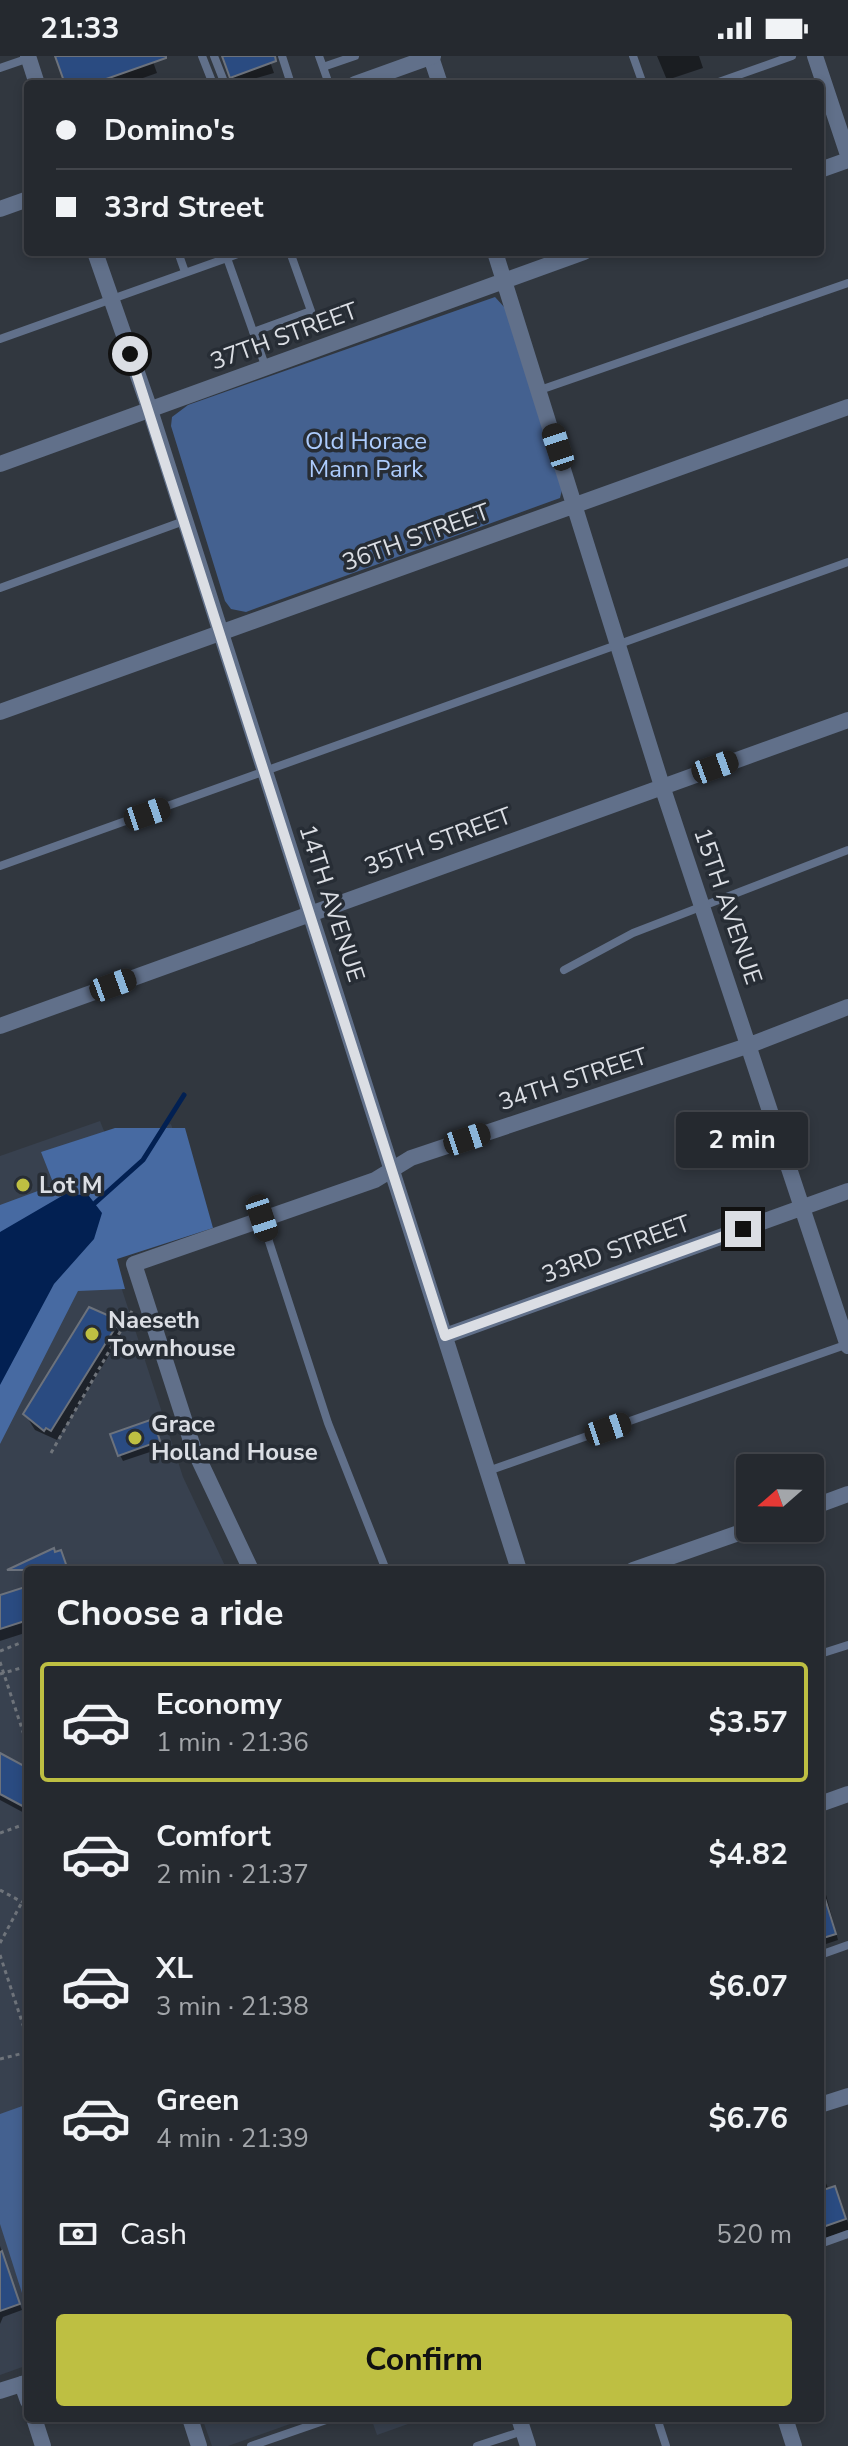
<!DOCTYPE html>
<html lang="en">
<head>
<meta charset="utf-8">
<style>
	body { margin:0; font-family:"Nunito Sans",sans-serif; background:#31353b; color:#f1f3f6; height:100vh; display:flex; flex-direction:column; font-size:30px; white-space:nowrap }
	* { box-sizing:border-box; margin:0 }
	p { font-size:26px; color:#a3a6aa }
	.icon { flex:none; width:44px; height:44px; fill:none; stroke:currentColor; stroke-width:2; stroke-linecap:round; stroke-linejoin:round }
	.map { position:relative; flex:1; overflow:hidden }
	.panel { position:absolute; left:24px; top:1510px; width:800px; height:856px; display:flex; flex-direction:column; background:#25292f; border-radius:8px; box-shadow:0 4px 12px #0003,0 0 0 2px #42454b }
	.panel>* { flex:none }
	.hud { position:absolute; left:24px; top:24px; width:800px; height:176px; border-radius:8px; box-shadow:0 4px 12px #0003,0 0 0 2px #42454b; display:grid; align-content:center; height:176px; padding:0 32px; background:#25292f }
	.needle { width:52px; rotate:250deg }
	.tools { position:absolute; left:736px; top:1398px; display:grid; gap:16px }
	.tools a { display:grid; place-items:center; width:88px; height:88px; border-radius:8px; background:#25292f; box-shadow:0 4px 12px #0003,0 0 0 2px #42454b; font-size:40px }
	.end { position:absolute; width:36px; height:36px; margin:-18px; border:10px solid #dbdee4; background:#111; box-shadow:0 0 0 4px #111 }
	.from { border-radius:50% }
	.bubble { position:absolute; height:56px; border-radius:8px; background:#25292f; box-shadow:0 4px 12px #0003,0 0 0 2px #42454b; font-size:26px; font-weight:700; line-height:56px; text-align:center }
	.car { position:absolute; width:24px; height:48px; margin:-24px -12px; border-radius:10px; box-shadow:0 0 6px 2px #0007; background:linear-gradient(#222 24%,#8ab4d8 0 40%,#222 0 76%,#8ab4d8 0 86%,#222 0) }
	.hud b { display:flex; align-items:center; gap:28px; height:76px; font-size:30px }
	.hud b+b { border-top:2px solid #42454b }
	.hud i { width:20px; height:20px; background:#f1f3f6 }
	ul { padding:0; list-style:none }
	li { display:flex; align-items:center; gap:24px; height:120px; margin:0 16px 12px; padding:0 16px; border:4px solid transparent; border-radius:8px }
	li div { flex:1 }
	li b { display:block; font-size:30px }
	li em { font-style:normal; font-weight:700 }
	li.on { border-color:#bebf42 }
	li>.icon { width:72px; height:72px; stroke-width:1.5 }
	h2 { padding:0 32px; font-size:36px; line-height:96px }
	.pay { display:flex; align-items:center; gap:20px; height:88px; padding:0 32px; font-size:30px }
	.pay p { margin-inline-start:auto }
	.cta { display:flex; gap:16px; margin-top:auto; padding:16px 32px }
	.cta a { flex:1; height:92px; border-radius:8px; background:#bebf42; color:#111; font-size:32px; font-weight:700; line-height:92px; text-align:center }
	.status { display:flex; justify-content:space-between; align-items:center; height:56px; padding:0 40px; background:#25292f; direction:ltr }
	.status svg { height:22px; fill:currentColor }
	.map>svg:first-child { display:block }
</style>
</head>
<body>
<div class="status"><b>21:33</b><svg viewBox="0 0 49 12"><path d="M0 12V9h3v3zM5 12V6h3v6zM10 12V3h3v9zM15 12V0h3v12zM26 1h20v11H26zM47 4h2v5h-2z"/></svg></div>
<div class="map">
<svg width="848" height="2390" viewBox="0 0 848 2390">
	<rect width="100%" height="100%" fill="#31373f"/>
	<path fill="#38414f" d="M100,1065l10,25 61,-22 34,103 -93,32 71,218 44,93h-199v795l-28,10v-1219z
		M202,2362h105l-79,28h-16z
		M371,2362h54l-48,17z"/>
	<path fill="#446190" d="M495,241l10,11 57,182 -2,8 -314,114 -15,-3 -6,-8 -54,-175 1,-9 16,-12z
		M28,2048v187l-6,2 -22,-69v-110z"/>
	<path fill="#476aa2" d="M115,1072h70l28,100 -96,31 8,30 -47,2 -78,153v-239l54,-20 -13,-33z"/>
	<path fill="#022052" d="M67,1137l22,3 13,17 -8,26 -40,45 -54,101v-153z"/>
	<path fill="#0007" d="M64,0h87l6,17 -31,11h-59z
		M223,0h45l6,17 -38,11z
		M657,0h42l4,12 -36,12z
		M97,1254l15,9 9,17 -64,104 -22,-10 -10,-16z
		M155,1372l7,20 -39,13 -3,-6z
		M28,1532v44l-28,9v-44z
		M0,1699l28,15v45l-28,-15z
		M28,1798v17l-5,-8z
		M820,1816l18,68 -15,5 -3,-5z
		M820,2114l9,20 5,-1 6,9 8,25v7l-26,9z
		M0,2190l22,64 -19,7 -3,7z"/>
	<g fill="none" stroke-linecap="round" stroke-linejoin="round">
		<path stroke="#022052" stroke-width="5" d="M95,1147l48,-43 41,-65"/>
	</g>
	<path fill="#2a4b81" stroke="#6c727c" stroke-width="2" d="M55,0h111v2l-74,26h-27z
		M222,0h53l1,5 -46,17z
		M89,1251l25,11 -2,4 5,3 -66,106 -5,-3 -2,3 -21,-17z
		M153,1363l7,22 -42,15 -8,-22z
		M54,1492l1,4 6,-2 7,20h-61z
		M25,1531l3,33 -28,9v-34z
		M0,1697l28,15v41l-28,-15z
		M820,1836h3l13,42 -16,5z
		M835,2130l11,33 -26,9v-37z
		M2,2195l18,53 -20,7v-59z"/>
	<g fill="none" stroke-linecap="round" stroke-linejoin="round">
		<path stroke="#6f747b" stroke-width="3" stroke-dasharray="4 4" stroke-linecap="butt" d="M51,1397l81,-142
			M0,1595l28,-11
			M0,1606l28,85
			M0,1618l28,-8
			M0,1777l28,-10
			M0,1834l22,12
			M0,1887l22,-41 6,-2
			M0,1899l28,85
			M0,2003l28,-7"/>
		<path stroke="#61708a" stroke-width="8" d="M202,0l11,28
			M214,0l9,23 -5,5
			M282,0l9,28
			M319,0l10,28
			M633,0l10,28
			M323,11l32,-11
			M0,12l29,-10
			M713,28l79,-28
			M178,196l7,20
			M243,196l-16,6 39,110
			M253,276l58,-21 -21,-59
			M0,283l227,-81 -2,-6
			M540,334l308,-107
			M0,532l184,-67
			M0,810l848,-304
			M564,914l69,-37 215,-83
			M262,1164l66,203 58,147
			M488,1415l360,-127
			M820,1598l28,-9
			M820,1899l28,-10
			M820,2188l28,-10
			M657,2362l9,28
			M251,2390l81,-28
			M477,2390l46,-15"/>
		<path stroke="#61708a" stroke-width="16" d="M815,0l33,99
			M431,1l9,27
			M820,114l28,-10
			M495,196l167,534 186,560
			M0,408l584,-212
			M0,656l848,-305
			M0,970l848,-306
			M445,1280l403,-145
			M810,1452l38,-14
			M251,1514l-58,-123 -59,-183 241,-84 36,-22 339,-113 98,-38
			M633,1514l120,-42
			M820,1748l28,-10
			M22,2328l6,17
			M34,2362l9,28
			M190,2362l9,28
			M519,2362l9,28"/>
		<path stroke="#61708a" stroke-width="16" d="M28,0l9,28
			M355,28l78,-28
			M0,153l28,-10
			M95,196l55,158 369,1160
			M820,2049l28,-9
			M0,2335l28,-9
			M785,2362l9,28"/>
	</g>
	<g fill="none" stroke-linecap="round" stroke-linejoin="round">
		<path stroke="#dbdee4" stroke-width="10" d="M130,298l315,982 298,-107"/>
	</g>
	<g fill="#bebf42" stroke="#272d35" stroke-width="3">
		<circle cx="23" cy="1129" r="8"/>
		<circle cx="92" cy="1278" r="8"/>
		<circle cx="135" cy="1382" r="8"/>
	</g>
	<g text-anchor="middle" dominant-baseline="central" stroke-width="7" stroke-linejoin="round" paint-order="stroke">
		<g font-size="24" fill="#dbdee4" stroke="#272d35">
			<text transform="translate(284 280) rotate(-20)">37TH STREET</text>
			<text transform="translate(416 481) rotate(-20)">36TH STREET</text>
			<text transform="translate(438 785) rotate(-20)">35TH STREET</text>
			<text transform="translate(332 847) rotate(72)">14TH AVENUE</text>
			<text transform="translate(728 850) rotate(71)">15TH AVENUE</text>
			<text transform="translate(573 1023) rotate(-18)">34TH STREET</text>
			<text transform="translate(616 1193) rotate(-20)">33RD STREET</text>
		</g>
		<g font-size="24" fill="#adccfd" stroke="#272d35">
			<text x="366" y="385">Old Horace<tspan x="366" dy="28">Mann Park</tspan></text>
		</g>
		<g font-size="24" font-weight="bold" fill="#dbdee4" stroke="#272d35" text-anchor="start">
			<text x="39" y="1129">Lot M</text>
			<text x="108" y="1264">Naeseth<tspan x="108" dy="28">Townhouse</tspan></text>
			<text x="151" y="1368">Grace<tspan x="151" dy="28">Holland House</tspan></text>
		</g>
	</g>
</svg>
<div class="tools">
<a><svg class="needle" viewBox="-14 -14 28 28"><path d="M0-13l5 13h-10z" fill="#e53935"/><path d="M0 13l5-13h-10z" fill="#a3a6aa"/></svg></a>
</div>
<i class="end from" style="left:130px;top:298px"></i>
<i class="end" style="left:743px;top:1173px"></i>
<div class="bubble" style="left:676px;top:1056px;width:132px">2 min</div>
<i class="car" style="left:558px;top:391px;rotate:342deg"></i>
<i class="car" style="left:715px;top:711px;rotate:70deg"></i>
<i class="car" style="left:147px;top:758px;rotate:71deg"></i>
<i class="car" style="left:113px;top:929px;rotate:70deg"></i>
<i class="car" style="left:467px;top:1083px;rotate:72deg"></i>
<i class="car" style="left:262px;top:1162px;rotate:162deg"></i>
<i class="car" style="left:608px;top:1373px;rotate:71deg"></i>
<div class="hud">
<b><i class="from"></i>Domino's</b>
<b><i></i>33rd Street</b>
</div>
<section class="panel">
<h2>Choose a ride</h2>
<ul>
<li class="on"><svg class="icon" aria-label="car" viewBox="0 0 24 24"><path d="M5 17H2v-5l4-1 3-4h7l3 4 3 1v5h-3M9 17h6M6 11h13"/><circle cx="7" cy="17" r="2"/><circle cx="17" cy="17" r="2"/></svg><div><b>Economy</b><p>1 min · 21:36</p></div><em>$3.57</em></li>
<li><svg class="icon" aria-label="car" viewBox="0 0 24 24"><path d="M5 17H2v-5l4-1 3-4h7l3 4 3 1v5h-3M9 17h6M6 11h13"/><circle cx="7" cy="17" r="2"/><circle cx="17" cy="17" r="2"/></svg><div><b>Comfort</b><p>2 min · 21:37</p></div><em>$4.82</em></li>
<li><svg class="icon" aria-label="car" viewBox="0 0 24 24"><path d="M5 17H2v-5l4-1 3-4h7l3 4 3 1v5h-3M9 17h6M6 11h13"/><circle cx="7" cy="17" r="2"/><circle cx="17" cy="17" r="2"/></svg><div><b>XL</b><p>3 min · 21:38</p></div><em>$6.07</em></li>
<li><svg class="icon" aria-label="car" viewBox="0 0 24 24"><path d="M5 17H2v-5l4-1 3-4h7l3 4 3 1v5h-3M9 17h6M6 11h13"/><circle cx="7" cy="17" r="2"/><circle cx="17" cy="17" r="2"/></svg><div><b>Green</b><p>4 min · 21:39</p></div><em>$6.76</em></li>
</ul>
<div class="pay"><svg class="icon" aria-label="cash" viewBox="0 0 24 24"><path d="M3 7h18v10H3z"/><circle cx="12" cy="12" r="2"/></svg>Cash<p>520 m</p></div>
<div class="cta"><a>Confirm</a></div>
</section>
</div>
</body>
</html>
